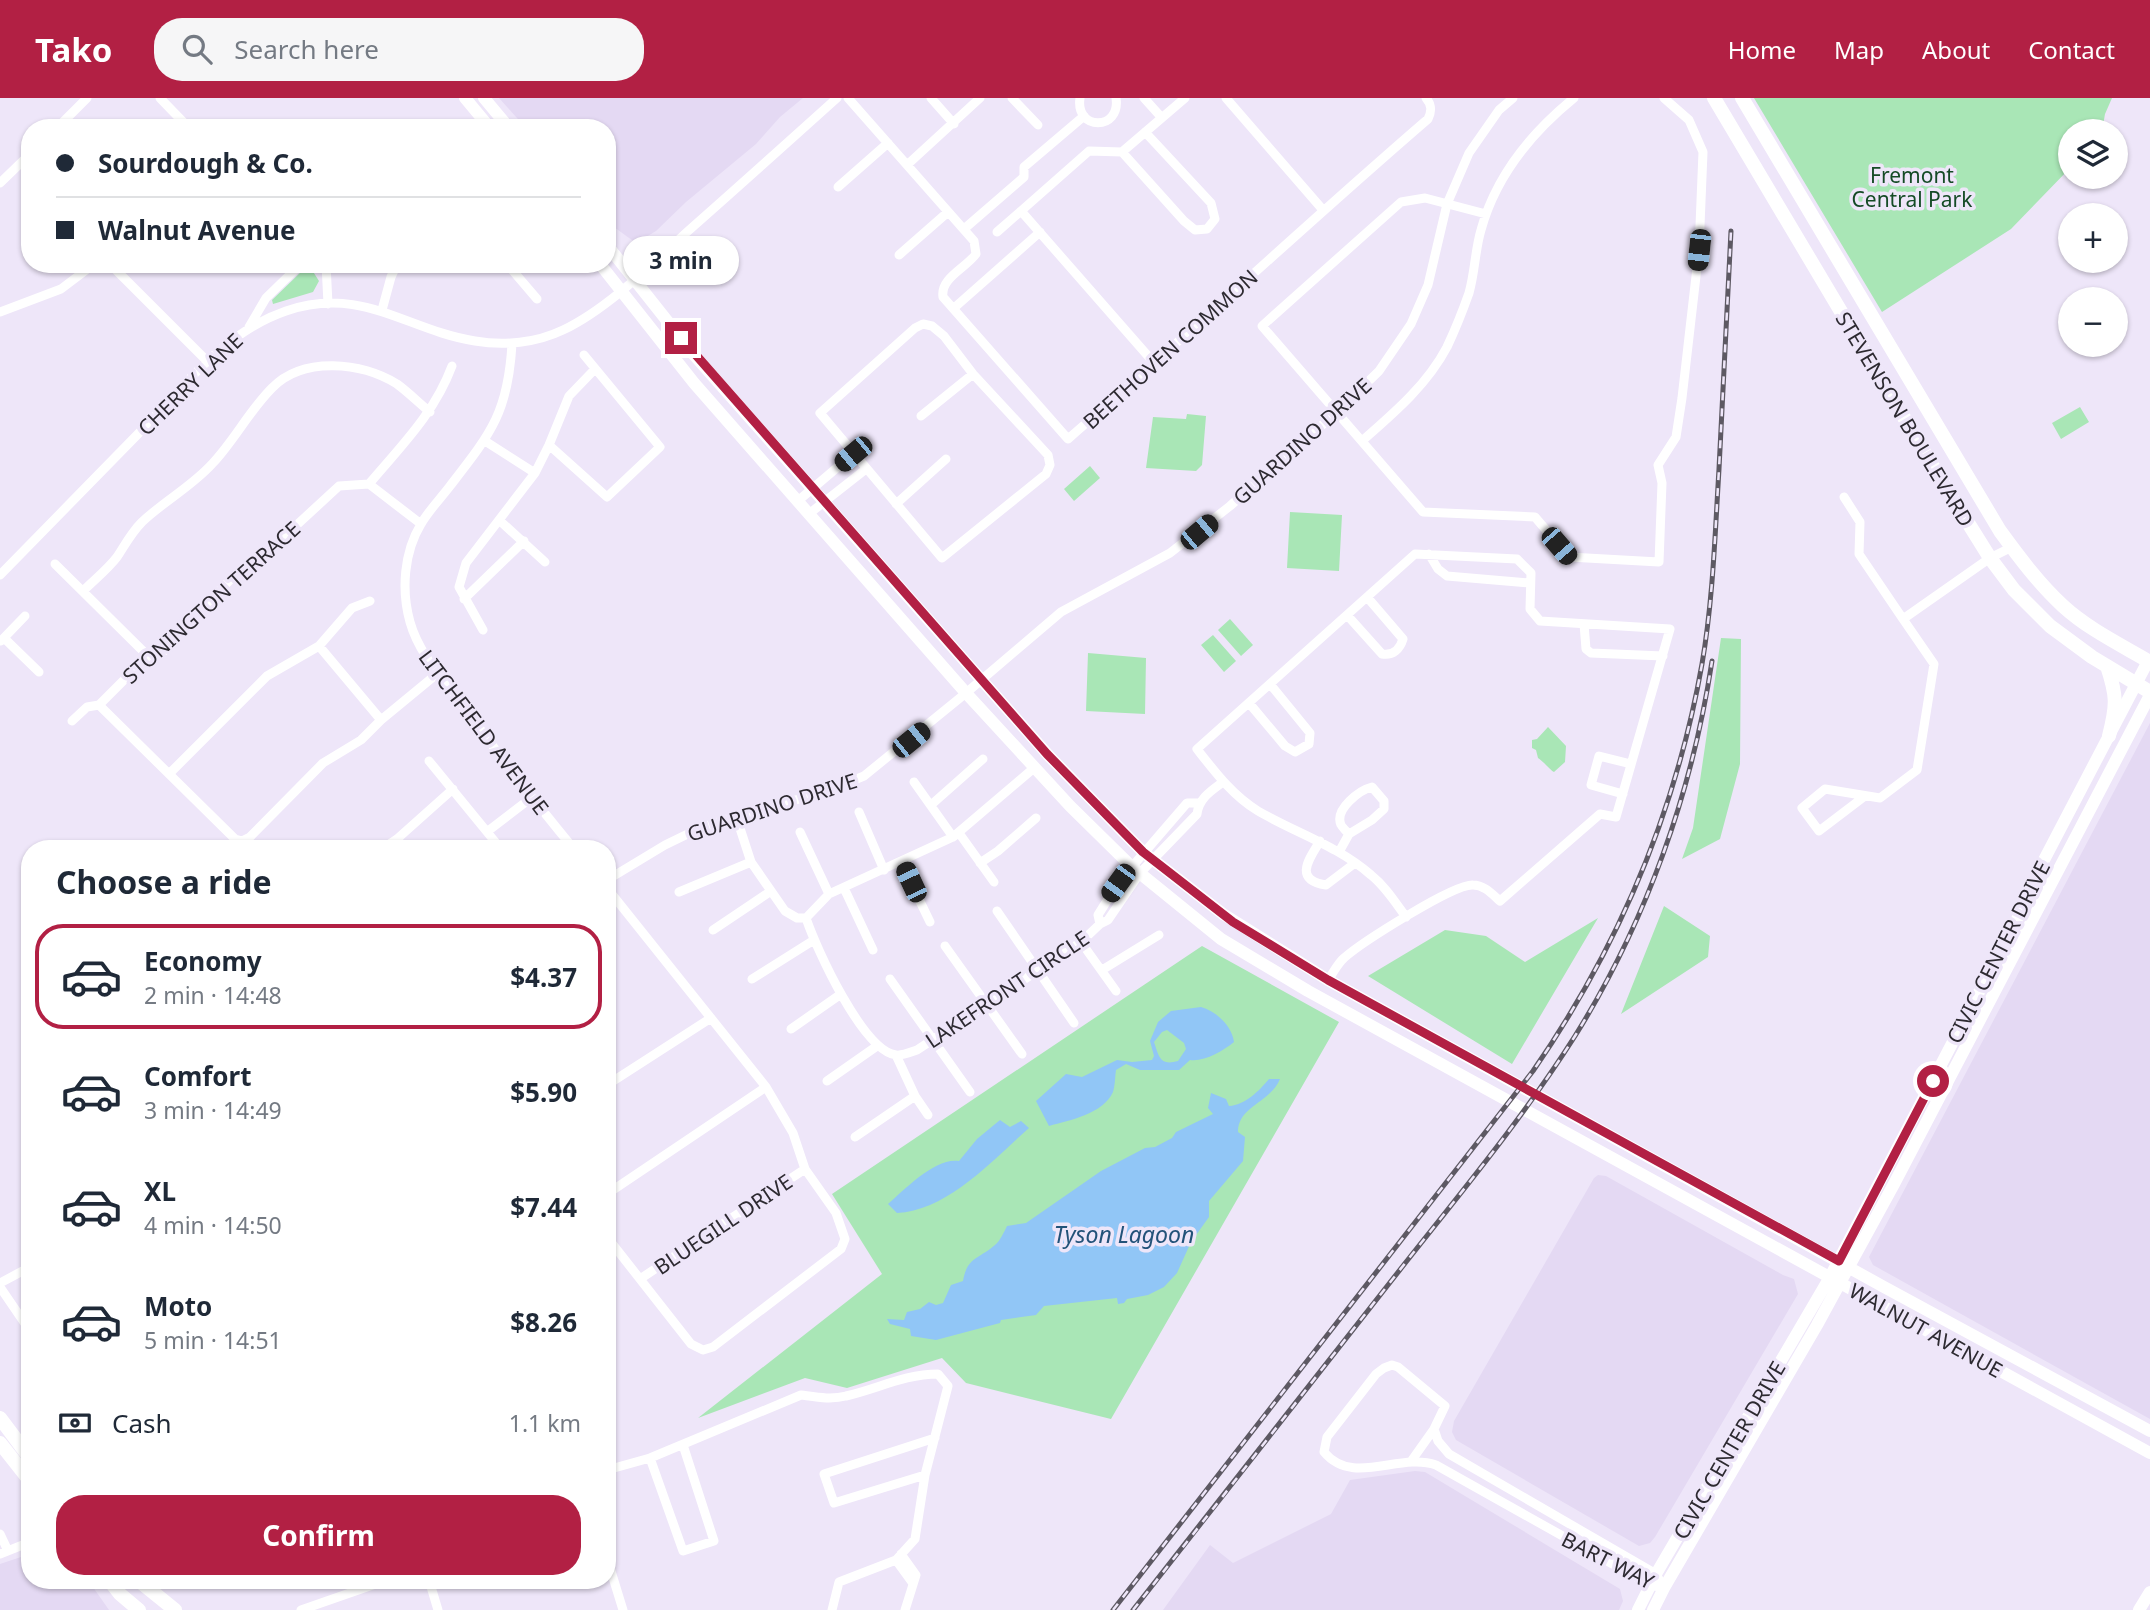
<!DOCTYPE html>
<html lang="en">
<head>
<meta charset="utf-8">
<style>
	body { margin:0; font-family:"Noto Sans",sans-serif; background:#f6f6f7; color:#1f2937; height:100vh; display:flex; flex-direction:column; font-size:26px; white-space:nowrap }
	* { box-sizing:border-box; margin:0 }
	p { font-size:23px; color:#747a83 }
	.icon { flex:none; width:38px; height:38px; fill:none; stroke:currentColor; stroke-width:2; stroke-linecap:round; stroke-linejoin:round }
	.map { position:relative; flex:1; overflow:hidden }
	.side { position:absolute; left:21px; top:742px; width:595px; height:749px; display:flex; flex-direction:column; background:#fff; border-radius:28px; box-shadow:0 2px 5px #0004 }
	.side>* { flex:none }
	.hud { position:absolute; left:21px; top:21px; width:595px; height:154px; border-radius:28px; box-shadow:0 2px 5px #0004; display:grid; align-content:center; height:154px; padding:0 35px; background:#fff }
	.controls { position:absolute; left:2058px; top:21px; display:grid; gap:14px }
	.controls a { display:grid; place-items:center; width:70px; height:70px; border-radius:50%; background:#fff; box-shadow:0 2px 5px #0004; font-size:35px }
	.end { position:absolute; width:32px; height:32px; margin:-16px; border:9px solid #b22044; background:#fff; box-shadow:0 0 0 4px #fff }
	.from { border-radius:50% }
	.bubble { position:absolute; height:49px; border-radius:24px; background:#fff; box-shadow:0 2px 5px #0004; font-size:23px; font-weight:700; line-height:49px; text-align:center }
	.car { position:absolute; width:21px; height:42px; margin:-21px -10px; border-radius:9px; box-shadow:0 0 5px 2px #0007; background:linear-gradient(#222 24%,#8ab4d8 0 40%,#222 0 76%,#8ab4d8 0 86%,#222 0) }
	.hud b { display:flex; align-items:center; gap:24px; height:66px; font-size:26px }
	.hud b+b { border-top:2px solid #e0e1e3 }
	.hud i { width:18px; height:18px; background:#1f2937 }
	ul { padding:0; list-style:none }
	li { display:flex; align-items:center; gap:21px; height:105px; margin:0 14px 10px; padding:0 21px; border:4px solid transparent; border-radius:28px }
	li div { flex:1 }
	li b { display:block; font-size:26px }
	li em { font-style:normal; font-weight:700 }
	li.selected { border-color:#b22044 }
	li>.icon { width:63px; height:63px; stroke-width:1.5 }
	h2 { padding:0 35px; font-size:32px; line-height:84px }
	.pay { display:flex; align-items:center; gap:18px; height:77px; padding:0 35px; font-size:26px }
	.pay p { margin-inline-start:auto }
	.cta { display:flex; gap:14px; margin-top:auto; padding:14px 35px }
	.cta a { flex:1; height:80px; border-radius:28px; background:#b22044; color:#fff; font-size:28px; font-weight:700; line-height:80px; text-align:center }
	header { display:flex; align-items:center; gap:42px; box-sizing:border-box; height:98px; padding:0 35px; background:#b22044; color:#fff }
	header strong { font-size:33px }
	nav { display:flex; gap:38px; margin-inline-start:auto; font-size:24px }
	.search { width:490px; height:63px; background:#f6f6f7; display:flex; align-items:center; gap:18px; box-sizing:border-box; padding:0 24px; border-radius:28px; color:#747a83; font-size:26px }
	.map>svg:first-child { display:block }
</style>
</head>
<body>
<header>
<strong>Tako</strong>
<div class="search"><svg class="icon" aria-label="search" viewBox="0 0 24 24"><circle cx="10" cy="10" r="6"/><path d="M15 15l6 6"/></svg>Search here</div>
<nav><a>Home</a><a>Map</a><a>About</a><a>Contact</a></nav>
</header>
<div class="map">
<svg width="2150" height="1512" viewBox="0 0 2150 1512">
	<rect width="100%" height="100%" fill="#eee6f9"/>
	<path fill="#e4d9f3" d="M499,0h304l-23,19 -24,27 -70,58 -30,29 -20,12 -29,-21v-94h-81z
		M2150,625v696l-277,-154 -4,-8z
		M1598,1077l8,1 177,99 11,4 4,15 -143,243 -5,6 -11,3 -183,-106 -4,-8 2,-11 140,-243z
		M1415,1373l10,1 195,117 3,12 -4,9h-456l47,-65 23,18 98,-49 19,-34z
		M30,1456v26h58l21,30h-109v-46z"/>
	<path fill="#a9e6b6" d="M1754,0h358l-7,16 -3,17h-32v37l-59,61 -129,83z
		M303,172h9l7,11 -6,11 -40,12 -1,-4z
		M2080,309l9,15 -28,17 -9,-16z
		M1187,316l19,2 -4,49 -6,6 -50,-3 7,-51 33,2z
		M1090,368l10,12 -26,23 -10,-12z
		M1290,414l52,3 -3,56 -52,-3z
		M1230,521l23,26 -12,11 -23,-26z
		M1213,537l23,26 -12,11 -23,-27z
		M1721,540l20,1 -1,125 -20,75 -38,20 11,-31z
		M1088,555l58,5 -1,56 -59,-3z
		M1548,629l18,19 -1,16 -11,10c-3,-1 -10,-10 -16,-14l-2,-8 -4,-2v-8l5,-1z
		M1664,808l46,30 -2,21 -87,57z
		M1598,820l-86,146 -144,-88 77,-46 41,6 39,26z
		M1202,848l137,76 -228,397 -145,-36 -24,-25 -95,30 -42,-10 -107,40 184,-144 -50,-80z"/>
	<path fill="#91c6f6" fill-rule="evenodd" d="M1201,909c15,4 31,19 33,35 -11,9 -30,20 -44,18l-11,10h-39l-14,-6 -10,6c-1,7 -1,16 -3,22 -10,22 -43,28 -64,34l-13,-25 30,-27 16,3 35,-17 15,2 20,-2 2,-4 -4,-15 8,-19 13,-11zM1167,932l17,13 2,6 -8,12c-18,5 -19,-4 -24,-19l8,-10z
		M1269,981h11c-10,24 -42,27 -42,53l7,5 -2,24 -34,40v16l-18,25 -14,31 -13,14 -16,8 -21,4 -3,4 -6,1 -1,-6 -73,8 -8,9 -35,5 -1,3 -64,17 -25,-4 -1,-7 -20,-5 -3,-5 17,1 3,-8 13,-3 9,-7 7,3 7,-2 8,-18 12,-4c4,-24 16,-22 32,-36 5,-4 9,-13 12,-19l19,-3 75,-52 44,-23 10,-1 17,-9 4,-6 37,-18 -5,-6 3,-15 15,6 3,7c16,-1 30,-15 40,-27z
		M1000,1022l10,7 11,-6 8,7c-36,32 -82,83 -132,85l-9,-9c17,-15 48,-47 71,-43l18,-22z"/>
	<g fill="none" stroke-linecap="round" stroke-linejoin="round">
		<path stroke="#fff" stroke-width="9" d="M160,0l29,30
			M848,0l126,143 2,13c-10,14 -36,24 -33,43l125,142c121,-105 238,-215 360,-320 4,-8 4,-14 -2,-21
			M931,0l23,26
			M1012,0l26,27
			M1080,0c-5,33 41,33 36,0
			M1144,0l18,20
			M1226,0l97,112
			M57,30l30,-30
			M1122,54l62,69 11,9 12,-1 8,-10 -4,-16 -66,-71
			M907,67l73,-67
			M0,85l30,-29
			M838,89l50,-44
			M1486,116l-61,-16 -24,4 -139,124 161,186 112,5 34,40 90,5 3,-79 -4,-18 18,-28 6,-39 17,-148 4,-98 -14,-32 -25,-22
			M964,131l60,-52v-10l60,-51
			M997,134l24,-21
			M899,157l49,-43
			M110,166l98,98
			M326,166l2,40
			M507,166l30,35
			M954,210l86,-76
			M382,212l9,-33 6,-13
			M0,214l61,-23 33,-25
			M923,226l9,2 12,10 29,38 75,81 2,10 -4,9 -104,84 -122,-145 95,-85z
			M249,229l17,-29 35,-34
			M512,246c-4,69 -21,89 -62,142 -9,12 -21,24 -29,38 -17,28 -20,66 -11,98 9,32 33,57 53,84 36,49 72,96 111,143
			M1155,266l-134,-153 68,-60 33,1 63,-54
			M921,318l52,-42
			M485,343l50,32
			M1362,343c32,-28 65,-56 85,-94 8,-17 16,-37 22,-54 6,-21 6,-43 12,-63 15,-55 50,-97 93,-132
			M549,347l58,52 53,-50 -76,-92
			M369,386c32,-38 65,-70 83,-118
			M1844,399l16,25 -1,32 44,65
			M799,402l54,-46
			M896,406l50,-45
			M810,415l56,-44
			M499,422l46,42
			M1429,456l9,15 9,7 83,7
			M55,466l93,92
			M0,477c46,-47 91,-93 137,-140 44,-46 87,-103 149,-124 76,-26 120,19 189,30 29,5 61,2 88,-11 44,-21 87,-64 124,-98 50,-44 100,-89 150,-134
			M83,493c11,-11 25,-22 34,-34 8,-12 14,-24 25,-35 22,-21 49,-35 70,-58 22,-23 37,-53 60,-76 31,-32 90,-26 125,-4 11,8 22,19 33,28
			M464,501l60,-58
			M1347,517l35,39c11,2 18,-5 21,-15l-36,-42
			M1584,526l2,25 5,4 72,3
			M483,532l-24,-43 7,-24 69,-90 14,-28 20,-49 26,-27
			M4,540l35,34
			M1,543l24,-25
			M319,548l62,74
			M1249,605l36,43 10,6 14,-8 1,-11 -40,-49
			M99,607l136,134 7,2 7,8
			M72,623l15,-14 12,-2 49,-49 16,-5 30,-35 36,-36 32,-23 77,-71 30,-2 52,40
			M429,663l72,88
			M1034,670l-81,69 -124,57 -23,24c10,30 57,133 90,137 6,1 15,-3 21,-5l164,-108 19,-18 8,-4 32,-47 57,-59c2,-16 14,-23 26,-32
			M169,676l98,-98 52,-30 33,-38 18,-7
			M914,684l39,55
			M1623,696l-32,-9 8,-29 32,8
			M1865,698l-46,35 -17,-23 23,-19 55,9 37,-28 17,-106 -31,-45 87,-61 22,-11
			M931,707l52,-46
			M859,714l25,58
			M736,718l15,46 34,49 12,7h9
			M488,733l43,-33
			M800,734l29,62
			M959,735l35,49
			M397,741l8,10
			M242,743l8,-4 73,-74 38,-23 20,-20 57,-47
			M1320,743c-11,18 -27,39 6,44l29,-22
			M382,751l15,-10 56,-50
			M1339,754l10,-18c-1,-1 -8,-8 -8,-9 -7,-16 19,-35 31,-38l12,14v8l-12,11 -23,14
			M901,764l29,60
			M980,765l18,-12 38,-33
			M607,782l58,-35 35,-17 36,-12 89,-24 39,-16 102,-83 95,-81 109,-59 60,-47 107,-94 42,-41 32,-47 17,-39 19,-81 22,-51 30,-43 14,-12
			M607,790l159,199 27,46 12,36 31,44 9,26 -4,10 -128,98 -10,3 -12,-6 -84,-107
			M844,790l29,62
			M679,794l72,-30
			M997,813l77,112
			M1100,826l-2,-9 20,-32 69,-80h11
			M713,832l58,-39
			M1081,844l35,49
			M945,848l77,108
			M1102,872l57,-35
			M752,881l62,-39
			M890,881l80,113
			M1328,882c5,-7 10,-17 16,-22 17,-15 109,-74 129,-73 11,0 19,9 27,16l100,-87 16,3 54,-188 -130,-8 -10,-12 1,-36 -14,-14 -102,-5 -218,195c18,23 36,47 61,62 38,22 80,35 113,64 14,11 24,27 35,42
			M791,931l50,-35
			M896,957l19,41 13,19
			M827,983l50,-35
			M607,987l104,-67
			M855,1039l60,-41
			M30,1076v14
			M607,1096l159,-107
			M640,1181l165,-110
			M0,1185l30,-16
			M0,1189l30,44
			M1392,1267l6,2 47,39 -11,23 4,12 11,13 207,120 8,14 -14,-3 -214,-120c-37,-13 -83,22 -112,-13l3,-15 49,-63 8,-6z
			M650,1360l33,93 31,-10 -31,-96
			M1412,1362l22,-31
			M607,1372l43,-12 151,-63c15,2 30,5 45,1 31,-7 59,-22 92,-22l10,12 -23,89 -10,64 -19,21 -57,22 -7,28
			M925,1377l-91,28 -10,-29 111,-36
			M0,1436l8,17
			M0,1456l30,-12
			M901,1456l15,21 -11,35
			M607,1460l16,52
			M896,1462l16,22
			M429,1482l9,30
			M301,1512l86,-30"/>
		<path stroke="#fff" stroke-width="12" d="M465,0l25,30
			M484,0l25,30
			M607,147l88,111 354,400 94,96 80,62 105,66 556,307 266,144
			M600,166l94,119 272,310 104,113 61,60 90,73 87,52 842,462
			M1638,1512l18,-36 174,-297 195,-373 19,-44 104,-199
			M1653,1512l11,-22 153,-263 77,-141 256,-489
			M2139,1512l11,-18"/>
		<path stroke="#fff" stroke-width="14" d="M1714,0l223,375 53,85 24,32 36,36 42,31 58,35
			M1742,0l258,433c19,26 39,53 63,75 25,23 58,39 87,56
			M2107,568c10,30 10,39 2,70
			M0,1320l30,40
			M0,1345l30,38
			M109,1482l11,14 19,16
			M138,1482l37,30"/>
		<g stroke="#5d5963" stroke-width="5">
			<path id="rail" d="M1113,1512l420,-539c85,-123 143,-260 169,-407 11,-64 13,-130 17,-195 4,-79 8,-158 12,-238
				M1133,1512c86,-108 170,-217 255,-325 64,-82 132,-162 187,-249 71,-114 117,-243 137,-375"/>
		</g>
		<use href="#rail" stroke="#eee6f9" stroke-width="2.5" stroke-dasharray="8" stroke-linecap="butt"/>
	</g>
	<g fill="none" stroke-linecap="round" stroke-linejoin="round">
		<path stroke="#b22044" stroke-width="9" d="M681,240l366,416 96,98 90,70 95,58 511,281 94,-180"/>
	</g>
	<g text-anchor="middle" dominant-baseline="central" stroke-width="7" stroke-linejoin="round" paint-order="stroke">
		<g font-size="21" fill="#154b26" stroke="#eee6f9">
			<text x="1912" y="77">Fremont<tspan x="1912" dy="24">Central Park</tspan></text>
		</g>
		<g font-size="21" fill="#2d2a31" stroke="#eee6f9">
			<text transform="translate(1170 251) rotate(-42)">BEETHOVEN COMMON</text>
			<text transform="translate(190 286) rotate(-44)">CHERRY LANE</text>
			<text transform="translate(1905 321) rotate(59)">STEVENSON BOULEVARD</text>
			<text transform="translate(1302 343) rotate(-42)">GUARDINO DRIVE</text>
			<text transform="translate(211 504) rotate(-42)">STONINGTON TERRACE</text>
			<text transform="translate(484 634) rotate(53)">LITCHFIELD AVENUE</text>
			<text transform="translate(772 709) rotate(-18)">GUARDINO DRIVE</text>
			<text transform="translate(1998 854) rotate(-63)">CIVIC CENTER DRIVE</text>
			<text transform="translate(1007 891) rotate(-34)">LAKEFRONT CIRCLE</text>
			<text transform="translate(723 1126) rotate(-34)">BLUEGILL DRIVE</text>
			<text transform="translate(1926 1232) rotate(29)">WALNUT AVENUE</text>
			<text transform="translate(1729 1352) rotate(-60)">CIVIC CENTER DRIVE</text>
			<text transform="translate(1608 1462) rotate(27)">BART WAY</text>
		</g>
		<g font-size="23" font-style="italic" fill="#225279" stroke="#eee6f9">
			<text x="1124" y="1136">Tyson Lagoon</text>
		</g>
	</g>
</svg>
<div class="controls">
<a><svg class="icon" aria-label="layers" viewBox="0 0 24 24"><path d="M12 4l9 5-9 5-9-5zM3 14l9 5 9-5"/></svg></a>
<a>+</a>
<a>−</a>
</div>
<i class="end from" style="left:1933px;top:983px"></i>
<i class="end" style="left:681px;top:240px"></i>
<div class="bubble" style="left:623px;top:138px;width:116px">3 min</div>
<i class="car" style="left:1699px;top:152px;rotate:186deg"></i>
<i class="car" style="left:853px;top:356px;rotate:230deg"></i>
<i class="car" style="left:1199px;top:434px;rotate:50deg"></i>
<i class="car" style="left:1559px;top:448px;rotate:139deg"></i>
<i class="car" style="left:911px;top:642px;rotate:51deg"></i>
<i class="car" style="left:911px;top:784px;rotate:335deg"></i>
<i class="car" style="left:1118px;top:785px;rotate:216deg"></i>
<div class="hud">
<b><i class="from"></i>Sourdough &amp; Co.</b>
<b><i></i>Walnut Avenue</b>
</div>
<section class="side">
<h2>Choose a ride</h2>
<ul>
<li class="selected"><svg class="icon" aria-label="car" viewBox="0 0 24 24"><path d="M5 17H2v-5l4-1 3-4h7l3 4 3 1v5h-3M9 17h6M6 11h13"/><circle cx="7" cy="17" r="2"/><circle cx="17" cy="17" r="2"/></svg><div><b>Economy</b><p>2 min · 14:48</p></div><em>$4.37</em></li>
<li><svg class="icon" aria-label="car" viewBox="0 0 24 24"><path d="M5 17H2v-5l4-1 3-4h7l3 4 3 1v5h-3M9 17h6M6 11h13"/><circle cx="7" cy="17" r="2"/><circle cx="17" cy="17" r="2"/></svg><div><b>Comfort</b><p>3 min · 14:49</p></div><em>$5.90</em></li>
<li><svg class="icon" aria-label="car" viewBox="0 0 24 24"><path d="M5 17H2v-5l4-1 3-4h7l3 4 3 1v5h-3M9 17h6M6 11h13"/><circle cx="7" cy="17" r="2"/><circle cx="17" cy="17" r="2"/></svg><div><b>XL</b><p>4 min · 14:50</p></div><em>$7.44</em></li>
<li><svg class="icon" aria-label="car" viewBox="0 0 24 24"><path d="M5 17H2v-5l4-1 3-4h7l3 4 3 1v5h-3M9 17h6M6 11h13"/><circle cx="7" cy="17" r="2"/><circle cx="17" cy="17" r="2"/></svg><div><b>Moto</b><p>5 min · 14:51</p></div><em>$8.26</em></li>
</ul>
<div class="pay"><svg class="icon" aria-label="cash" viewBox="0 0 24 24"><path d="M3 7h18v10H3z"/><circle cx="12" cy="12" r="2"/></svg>Cash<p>1.1 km</p></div>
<div class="cta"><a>Confirm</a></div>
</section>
</div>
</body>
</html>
